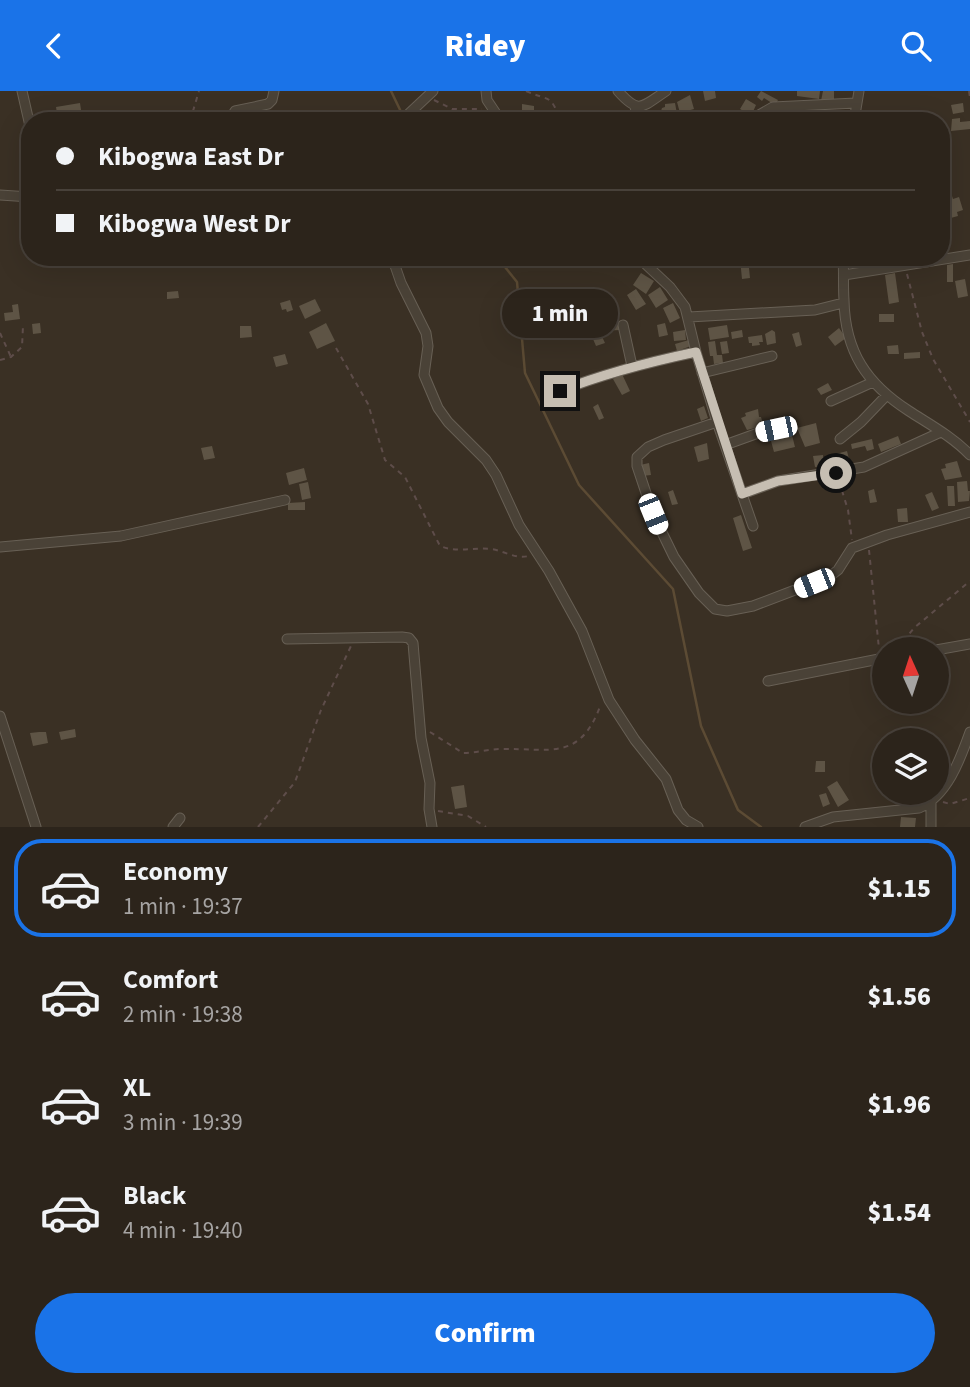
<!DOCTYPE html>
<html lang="en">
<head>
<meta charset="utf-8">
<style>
	body { margin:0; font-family:"Source Sans 3",sans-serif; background:#342c24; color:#f1f3f6; height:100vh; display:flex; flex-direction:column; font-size:26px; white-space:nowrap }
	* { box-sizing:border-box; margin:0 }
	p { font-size:23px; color:#a6a4a3 }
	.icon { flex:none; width:38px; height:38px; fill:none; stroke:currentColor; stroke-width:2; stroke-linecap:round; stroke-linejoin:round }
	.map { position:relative; height:736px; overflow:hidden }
	.panel { display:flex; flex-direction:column; background:#2c241b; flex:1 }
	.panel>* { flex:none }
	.top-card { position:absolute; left:21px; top:21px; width:929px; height:154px; border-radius:28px; box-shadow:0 7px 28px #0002,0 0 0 2px #48413a; display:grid; align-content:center; height:154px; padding:0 35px; background:#2c241b }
	.needle { width:46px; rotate:357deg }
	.buttons { position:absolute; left:872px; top:546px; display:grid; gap:14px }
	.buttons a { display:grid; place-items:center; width:77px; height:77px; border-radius:50%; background:#2c241b; box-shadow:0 7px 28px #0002,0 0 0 2px #48413a; font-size:35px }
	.end { position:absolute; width:32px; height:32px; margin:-16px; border:9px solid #c6beb2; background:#111; box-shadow:0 0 0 4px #111 }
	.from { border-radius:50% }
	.bubble { position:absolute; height:49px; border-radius:24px; background:#2c241b; box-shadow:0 7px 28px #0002,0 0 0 2px #48413a; font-size:23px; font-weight:800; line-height:49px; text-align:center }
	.car { position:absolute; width:21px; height:42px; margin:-21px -10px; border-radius:9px; box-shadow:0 0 5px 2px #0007; background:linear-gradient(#fff 24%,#345 0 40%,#fff 0 76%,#345 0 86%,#fff 0) }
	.top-card b { display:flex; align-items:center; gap:24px; height:66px; font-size:26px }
	.top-card b+b { border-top:2px solid #48413a }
	.top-card i { width:18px; height:18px; background:#f1f3f6 }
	ul { padding:12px 0 0; list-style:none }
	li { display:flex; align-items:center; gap:21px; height:98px; margin:0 14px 10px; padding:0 21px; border:4px solid transparent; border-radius:28px }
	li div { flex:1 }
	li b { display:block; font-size:26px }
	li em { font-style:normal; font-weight:800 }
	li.on { border-color:#1a73e8 }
	li>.icon { width:63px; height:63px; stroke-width:1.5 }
	.primary-button { display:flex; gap:14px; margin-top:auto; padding:14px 35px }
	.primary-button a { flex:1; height:80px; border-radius:42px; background:#1a73e8; color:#fff; font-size:28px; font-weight:800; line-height:80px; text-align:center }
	header { display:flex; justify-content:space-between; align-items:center; height:91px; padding:0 35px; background:#1a73e8; color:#fff; font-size:32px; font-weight:800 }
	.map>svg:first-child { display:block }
</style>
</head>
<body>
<header><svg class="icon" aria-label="back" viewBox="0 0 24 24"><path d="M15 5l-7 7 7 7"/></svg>Ridey<svg class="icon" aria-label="search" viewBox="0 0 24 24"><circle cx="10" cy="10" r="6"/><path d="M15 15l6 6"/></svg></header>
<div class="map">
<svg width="970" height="736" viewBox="0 0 970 736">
	<rect width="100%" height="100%" fill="#3a3024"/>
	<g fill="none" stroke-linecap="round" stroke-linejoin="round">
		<path stroke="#5c4b34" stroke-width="2.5" d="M391,0l12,25
			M497,166l20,25 8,91 54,112 94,104 28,137 37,84 23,17"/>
	</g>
	<path fill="#5e5445" d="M703,0h12l1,7 -11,3z
		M761,0l17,9 -3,5 -11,-7 -2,3 -5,-4z
		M797,0h23l-1,8 -22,-3z
		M823,0h11v12l-13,-2z
		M690,4l4,14 -14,4 -3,-11z
		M746,8l10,6 -5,11 -11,-7z
		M80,12l2,13 -24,4 -2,-13z
		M675,12l2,11 -18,3 1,3 -4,1 -1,-7h5l2,-6 3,-1v-3z
		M963,12l1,9 -11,2 -2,-9z
		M522,13l12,2v8h-12z
		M960,27v4l10,-1v8l-19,2 1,-12z
		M952,105l1,3 6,-2 4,13 -6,2 1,4 -11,3 -5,-20z
		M156,166h16l1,4 -19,6 -3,-8z
		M238,166h13l-1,7 -12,-1z
		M619,166h16l2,2 -8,8z
		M748,167l2,20 -8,1 -2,-20z
		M953,173v18h-6v-17z
		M641,182l13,8 -8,13 -13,-9z
		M895,182l4,29 -10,2 -4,-29z
		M965,188l3,17 -10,2 -3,-17z
		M660,196l8,13 -12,8 -8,-13z
		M636,198l10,15 -10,6 -9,-15z
		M178,200l1,7 -12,1v-7z
		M315,208l6,12 -16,8 -6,-13z
		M290,209l3,10 -6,2 -1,-3 -4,1 -2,-7z
		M673,212l7,15 -10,5 -7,-15z
		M18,213l2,15 -15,2 -1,-8 9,-1 -1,-7z
		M879,223h15v8h-15z
		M616,225v3h3l1,11 -20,1v-11h3v-3z
		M40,232l1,10 -8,1 -1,-10z
		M326,232l9,18 -18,8 -8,-17z
		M665,232l3,12 -9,2 -2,-12z
		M727,234l2,12 -19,3 -2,-12z
		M240,235h11l1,11 -12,1z
		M598,237l7,15 -9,3 -6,-14z
		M839,237l7,10 -11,8 -7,-9z
		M685,239l1,10 -12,1 -1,-9z
		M742,239l1,7 -11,2 -1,-7z
		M772,239l3,2 1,11 -9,2 -2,-11z
		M799,241l3,13 -6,2 -4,-13z
		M762,244l1,7h-4l1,3 -8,1v-3h-3l-1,-6z
		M689,249l2,6 -14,5 -2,-7z
		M715,250l2,14h5l1,8 -9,1 -1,-8h-3l-2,-14z
		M727,250l2,12 -7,1 -2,-12z
		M898,254l1,9h-11l-1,-8z
		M920,261v6l-16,1v-6z
		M285,263l3,10 -12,3 -3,-10z
		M622,283l8,17 -8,4 -9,-16z
		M828,292l4,7 -11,5 -4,-6z
		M575,299l2,13 -12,1 -1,-12z
		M598,313l6,14 -5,2 -6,-13z
		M704,315l4,12 -7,3 -4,-12z
		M758,318l1,8h2l2,7 -5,1 1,2 -12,3 -6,-12 5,-2 -1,-3z
		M816,332l4,20 -15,4 -8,-19z
		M782,341l2,5 8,-2 3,12 -21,5 -3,-11 5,-1 -2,-6z
		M898,345l3,8 -20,8 -3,-8z
		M872,348l2,10 -7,2 -2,-5 -13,3 -1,-5z
		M707,352l2,16 -11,3 -4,-15z
		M212,355l3,12 -11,2 -3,-12z
		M847,360l3,12 -10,2 -4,-11z
		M823,364l1,11 -9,1 -2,-11z
		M957,370l5,16 -17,3 -4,-11 5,-1 -1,-4z
		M649,372l2,12 -9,1 -2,-11z
		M304,377l3,12 -18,5 -3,-12z
		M967,390l1,10h2l-1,10 -11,1 -1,-20z
		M308,391l3,16 -9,2 -3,-16z
		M947,395h7l1,20h-7z
		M874,398l3,13 -7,1 -2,-12z
		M673,399l5,14 -6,1 -4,-13z
		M932,401l7,16 -7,3 -7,-16z
		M305,411v8h-17v-7z
		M907,417l1,14h-10l-1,-13z
		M741,424l11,33 -9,3 -10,-33z
		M75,638l1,8 -15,3 -2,-8z
		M39,641h7l2,11 -15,3 -3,-13z
		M816,670h9v11h-10z
		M837,690l12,19 -11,7 -11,-20z
		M464,694l3,22 -12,2 -4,-22z
		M826,702l4,11 -7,3 -4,-12z
		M901,726l15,1 -1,9h-15z"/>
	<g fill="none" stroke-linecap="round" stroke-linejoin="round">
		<g stroke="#686055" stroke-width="11">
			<path id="minor" d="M22,0l8,35
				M486,0l1,9 14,21
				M618,0c21,24 24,16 48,0
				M635,16l4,14
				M752,28l21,-12 83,-4
				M229,30l6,-10 33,-7 4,-4 2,-9
				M401,30l32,-30
				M854,30l5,-30
				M0,104l30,2
				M392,166l9,26 25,50 2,13 -4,29 14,33 10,14 38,38 10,15 23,50 30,46 33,60 27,69 26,40 31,39 12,31 8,10 12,7
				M638,166l32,30 15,20 11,45 21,70 36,104
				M843,166c1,15 0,29 1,43 1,52 23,84 65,111 20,13 44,26 61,44
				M844,184l126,-20
				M689,226l126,-7 28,-7
				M623,234l9,41
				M702,282l70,-17
				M560,300c45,-18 89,-29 136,-39
				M831,310l42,-19
				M717,331l-53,18 -16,7 -11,10v9l16,48 21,43 25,36 16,16 12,2 26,-5 76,-29 9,-7 14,-22 35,-13 83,-23
				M840,348l21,-17 25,-26
				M725,354l36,-13 26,-4
				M742,403l36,-13 86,-14 77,-35
				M0,456l121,-11 164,-36
				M287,548l115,-2 7,1 4,5 8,95 9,45 -1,26 3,18
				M936,559l34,-6
				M768,590l116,-23
				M0,625l36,111
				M931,712v24
				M173,736l7,-9
				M805,736l28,-10 86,-9c28,-12 41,-48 51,-76"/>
		</g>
		<path stroke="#5e4d4a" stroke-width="2" stroke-dasharray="5 5" stroke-linecap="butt" d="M526,0c25,11 23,2 35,29
			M969,0l1,7
			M434,9l18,9h30
			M190,30l9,-30
			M907,183l15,58 11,27 37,63
			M0,242l11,24
			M336,257l32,56 17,56 20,17 35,69c17,7 34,1 51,3 14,2 23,10 38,7
			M0,269l11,-3 11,-10 1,-21
			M839,390l9,29 4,30
			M869,459l10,99
			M897,558l17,-21 56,-47
			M430,641l33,21c13,0 26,-4 39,-4 49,-1 78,13 99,-45
			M943,711l7,2 20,-6
			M438,720l30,5 18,11
			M258,736l37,-45 26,-72 30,-64"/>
		<use href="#minor" stroke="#4a4237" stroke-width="9"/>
	</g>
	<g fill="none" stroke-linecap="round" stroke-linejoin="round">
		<path stroke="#c6beb2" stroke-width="9" d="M560,300c45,-18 89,-29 136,-39l46,142 36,-13 58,-8"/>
	</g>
</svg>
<div class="buttons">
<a><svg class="needle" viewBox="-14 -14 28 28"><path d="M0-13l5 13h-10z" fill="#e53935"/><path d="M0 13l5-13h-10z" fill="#a6a4a3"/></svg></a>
<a><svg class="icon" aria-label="layers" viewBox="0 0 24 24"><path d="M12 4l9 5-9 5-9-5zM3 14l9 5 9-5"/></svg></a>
</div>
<i class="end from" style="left:836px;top:382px"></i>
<i class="end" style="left:560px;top:300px"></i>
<div class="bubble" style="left:502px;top:198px;width:116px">1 min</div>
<i class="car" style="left:776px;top:338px;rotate:258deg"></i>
<i class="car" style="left:653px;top:423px;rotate:158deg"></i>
<i class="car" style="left:814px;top:492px;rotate:248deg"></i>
<div class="top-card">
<b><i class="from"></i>Kibogwa East Dr</b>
<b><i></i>Kibogwa West Dr</b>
</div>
</div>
<section class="panel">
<ul>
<li class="on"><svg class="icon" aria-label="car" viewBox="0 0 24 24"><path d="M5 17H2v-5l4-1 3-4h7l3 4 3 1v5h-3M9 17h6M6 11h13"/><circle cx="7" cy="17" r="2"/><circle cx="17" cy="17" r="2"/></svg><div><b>Economy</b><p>1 min · 19:37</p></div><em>$1.15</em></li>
<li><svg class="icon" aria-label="car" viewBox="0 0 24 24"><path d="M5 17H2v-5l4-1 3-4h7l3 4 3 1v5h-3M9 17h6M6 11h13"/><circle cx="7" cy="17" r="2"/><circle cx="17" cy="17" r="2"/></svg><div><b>Comfort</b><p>2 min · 19:38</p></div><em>$1.56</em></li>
<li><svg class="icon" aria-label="car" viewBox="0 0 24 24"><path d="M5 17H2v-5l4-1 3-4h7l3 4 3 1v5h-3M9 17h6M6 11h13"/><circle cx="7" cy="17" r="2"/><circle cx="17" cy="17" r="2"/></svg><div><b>XL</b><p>3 min · 19:39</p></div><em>$1.96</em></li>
<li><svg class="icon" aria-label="car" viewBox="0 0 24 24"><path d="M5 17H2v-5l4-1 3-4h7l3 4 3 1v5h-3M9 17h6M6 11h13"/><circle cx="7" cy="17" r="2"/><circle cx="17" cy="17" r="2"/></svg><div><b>Black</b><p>4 min · 19:40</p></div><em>$1.54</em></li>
</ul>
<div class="primary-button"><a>Confirm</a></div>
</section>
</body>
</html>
